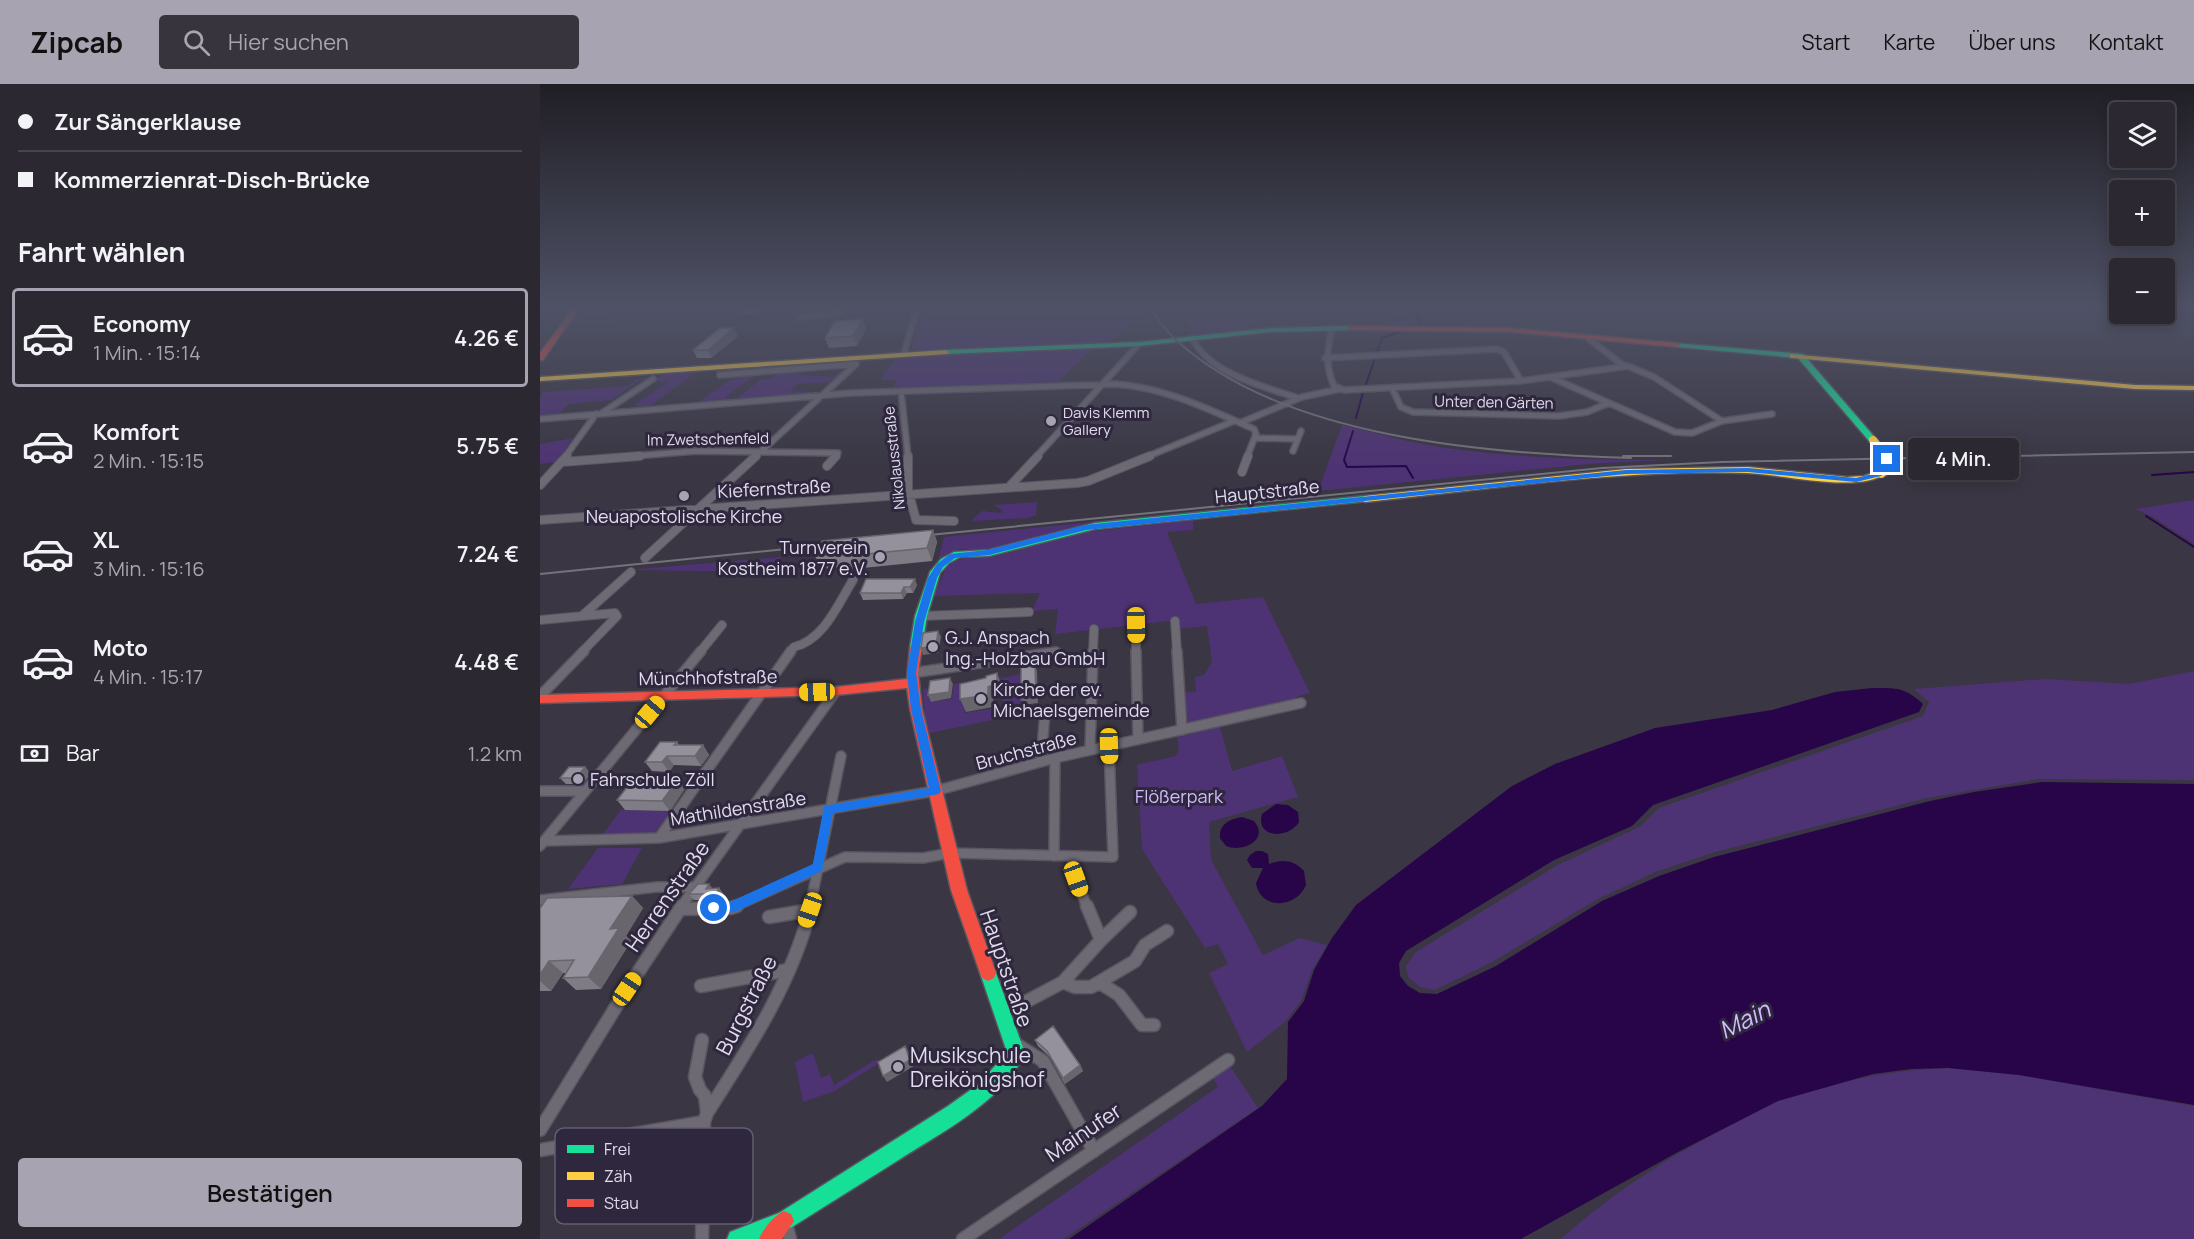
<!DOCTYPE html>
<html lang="de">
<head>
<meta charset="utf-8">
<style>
	body { margin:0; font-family:Manrope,sans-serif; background:#38343e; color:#f1f3f6; height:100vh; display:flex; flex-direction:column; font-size:22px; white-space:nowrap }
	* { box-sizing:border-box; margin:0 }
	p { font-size:20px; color:#a6a6ac }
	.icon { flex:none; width:33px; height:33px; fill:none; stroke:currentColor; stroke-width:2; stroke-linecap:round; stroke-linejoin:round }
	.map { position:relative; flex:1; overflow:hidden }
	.details { display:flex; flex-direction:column; background:#2c2832; width:540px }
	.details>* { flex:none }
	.guide { display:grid; align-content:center; height:132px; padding:0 18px; background:#2c2832 }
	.buttons { position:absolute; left:1569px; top:18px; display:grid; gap:12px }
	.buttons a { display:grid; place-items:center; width:66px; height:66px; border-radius:6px; background:#2c2832; box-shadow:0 3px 15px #0003,0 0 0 2px #48444d; font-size:30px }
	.end { position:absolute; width:27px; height:27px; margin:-14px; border:8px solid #1a73e8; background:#fff; box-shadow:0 0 0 3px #fff }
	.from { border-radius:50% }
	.bubble { position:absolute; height:42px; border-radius:6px; background:#2c2832; box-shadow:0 3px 15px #0003,0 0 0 2px #48444d; font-size:20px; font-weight:600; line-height:42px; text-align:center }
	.car { position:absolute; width:18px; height:36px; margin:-18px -9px; border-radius:8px; box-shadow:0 0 4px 2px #0007; background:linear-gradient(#f5c518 24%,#345 0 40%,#f5c518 0 76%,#345 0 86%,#f5c518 0) }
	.guide b { display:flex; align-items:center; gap:21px; height:57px; font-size:22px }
	.guide b+b { border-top:2px solid #48444d }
	.guide i { width:15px; height:15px; background:#f1f3f6 }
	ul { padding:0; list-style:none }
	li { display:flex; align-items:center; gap:18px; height:99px; margin:0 12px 9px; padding:0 6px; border:3px solid transparent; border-radius:6px }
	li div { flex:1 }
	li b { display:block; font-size:22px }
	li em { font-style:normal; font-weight:600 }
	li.selected { border-color:#a7a3b1 }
	li>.icon { width:54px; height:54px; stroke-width:1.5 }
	h2 { padding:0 18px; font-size:27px; line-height:72px }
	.pay { display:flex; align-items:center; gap:15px; height:66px; padding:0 18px; font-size:22px }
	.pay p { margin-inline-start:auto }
	.primary-button { display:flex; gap:12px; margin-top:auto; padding:12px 18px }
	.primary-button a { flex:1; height:69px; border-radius:6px; background:#a7a3b1; color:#111; font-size:24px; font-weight:600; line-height:69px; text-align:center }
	header { display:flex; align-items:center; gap:36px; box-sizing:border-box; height:84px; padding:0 30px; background:#a7a3b1; color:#111 }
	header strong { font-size:28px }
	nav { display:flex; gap:33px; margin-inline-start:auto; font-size:21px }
	.search { width:420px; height:54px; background:#38343e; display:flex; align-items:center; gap:15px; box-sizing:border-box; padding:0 21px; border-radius:6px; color:#a6a6ac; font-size:22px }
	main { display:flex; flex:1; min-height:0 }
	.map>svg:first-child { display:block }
</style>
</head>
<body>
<header>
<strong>Zipcab</strong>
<div class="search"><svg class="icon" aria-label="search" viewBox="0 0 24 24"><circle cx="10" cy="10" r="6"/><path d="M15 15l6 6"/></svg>Hier suchen</div>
<nav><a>Start</a><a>Karte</a><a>Über uns</a><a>Kontakt</a></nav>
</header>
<main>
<section class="details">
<div class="guide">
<b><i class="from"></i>Zur Sängerklause</b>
<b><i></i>Kommerzienrat-Disch-Brücke</b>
</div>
<h2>Fahrt wählen</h2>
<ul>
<li class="selected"><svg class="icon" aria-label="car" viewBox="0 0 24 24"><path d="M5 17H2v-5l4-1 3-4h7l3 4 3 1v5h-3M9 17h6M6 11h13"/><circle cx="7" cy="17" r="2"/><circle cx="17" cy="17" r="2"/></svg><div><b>Economy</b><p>1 Min. · 15:14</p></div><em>4.26 €</em></li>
<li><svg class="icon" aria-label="car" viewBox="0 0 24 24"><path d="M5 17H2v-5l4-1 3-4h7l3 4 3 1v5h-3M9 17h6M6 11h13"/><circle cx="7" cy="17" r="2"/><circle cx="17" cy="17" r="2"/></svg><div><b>Komfort</b><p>2 Min. · 15:15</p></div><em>5.75 €</em></li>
<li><svg class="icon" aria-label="car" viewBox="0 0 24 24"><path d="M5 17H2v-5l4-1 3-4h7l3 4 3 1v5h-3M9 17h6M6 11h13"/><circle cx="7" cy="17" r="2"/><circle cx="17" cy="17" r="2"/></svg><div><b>XL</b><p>3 Min. · 15:16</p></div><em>7.24 €</em></li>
<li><svg class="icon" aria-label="car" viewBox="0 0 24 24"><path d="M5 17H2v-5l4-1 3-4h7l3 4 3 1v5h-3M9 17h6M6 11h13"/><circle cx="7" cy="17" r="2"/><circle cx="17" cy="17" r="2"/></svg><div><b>Moto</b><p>4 Min. · 15:17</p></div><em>4.48 €</em></li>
</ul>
<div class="pay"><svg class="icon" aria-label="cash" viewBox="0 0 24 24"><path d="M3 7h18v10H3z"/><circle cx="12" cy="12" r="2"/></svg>Bar<p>1.2 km</p></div>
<div class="primary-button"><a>Bestätigen</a></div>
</section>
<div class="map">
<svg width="1654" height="1155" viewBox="0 0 1654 1155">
	<rect width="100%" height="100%" fill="#3a3643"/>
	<path fill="#4e3374" d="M384,223h215l11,15 -16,-1 -25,22 -198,7z
		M848,223h25l1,19 -24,-1z
		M74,225l-11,9h15l-3,3 -41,1 7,-10z
		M729,232l-20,13 -54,6 -12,-16z
		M552,265l-34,33 -164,6 2,-8h-14l2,-7 14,-16z
		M267,285l-6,6 33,2 6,-6h7l-16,11 -34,2 -7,7 20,1 -3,2 -108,8c18,-14 37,-28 61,-30l-36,26 12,1 25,-20h9l10,-8z
		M158,287l-48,35h-17l35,-24 -15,-1 11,-7z
		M109,294l-10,3 -28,19 -42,4 -9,9 -20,2v-18l3,-5 85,-6 9,-7z
		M802,341c34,8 69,18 104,23 72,10 144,12 217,12l-75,4 -270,27z
		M33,354l-17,24 -16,2v-20z
		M1654,416v44l-41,-27 -18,-8z
		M497,418l-1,13 -8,3 -57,3 11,-10 19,2 1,-3 -9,-5z
		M653,436v10l-26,2 29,72 67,-7 47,96 -14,4 1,5 -108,24 -5,-33 12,-2 -1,-14 9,-2 8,-13 -5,-36 -28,3 -1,-9 -123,14 3,-25 -26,2 8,-18 -106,3 12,-28 9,-7 12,-3 26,-1 96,-25z
		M552,438l-104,27h-28l-14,5 -8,8 6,-25z
		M241,473l-7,15 -147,-2z
		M1654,587v109l-155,-1 -112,19 -212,54 -60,20 -59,28 -104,62 -57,28 -15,-3 -12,-10 -2,-11 10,-14 140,-86 85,-40 18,-18 264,-92 6,-14 -15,-13 131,-10 84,5z
		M481,590l1,29 -19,3 -1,-28z
		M461,592v9l-37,11 1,17 37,-6v11l-72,15 -5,-15 -2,-29 9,-1 -1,14 21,-3 2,-15z
		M680,643l12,44 50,-15 16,41 -89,25 2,38 52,95 37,-17 27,7 -15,25 -11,31 -16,21 -38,30 -38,-79 19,-9 -10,-20 -13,4 -63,-99 -5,-84 39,-9 3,-6 -2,-13z
		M81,726l51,1 -18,22 -51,1z
		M58,764h44l-20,36 -54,5z
		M273,969l8,25 9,-4 4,11 43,-26 2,4 -44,28 -32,11 -8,-40z
		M690,982l28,42 -194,131h-65l219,-152 -5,-9z
		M1408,984l71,7 175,31v133h-633c51,-46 109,-83 170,-114 15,-8 32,-19 48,-25 55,-19 111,-30 169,-32z"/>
	<path fill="#270548" d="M1332,604c24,0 33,-1 51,16l-4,8 -266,93 -21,21 -78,34 -148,91 -7,12 1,13 8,10 12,7 17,1 59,-28 106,-65 57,-25 55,-19 216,-56 44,-9 68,-10 152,2v321l-175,-30 -71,-7 -37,1 -38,5 -95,27 -100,51 -157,87h-452l193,-133 25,-27 1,-57 16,-21 10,-31 18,-32 24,-33 156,-119 43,-22 100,-36 117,-18 63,-18z
		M736,720l12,1 10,7 1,10c-10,17 -44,17 -37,-8z
		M702,733l12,4c16,19 -12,32 -28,25l-6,-8c-1,-14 10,-19 22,-21z
		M716,767h6l6,3 1,10c13,-5 25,-4 35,7l2,14c-10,24 -46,25 -50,-2l7,-15h-11l-5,-8 3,-5z"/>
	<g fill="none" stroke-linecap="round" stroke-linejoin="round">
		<path stroke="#270548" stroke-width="2" d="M874,223l6,14 -1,4
			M837,268l5,-14 20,-7
			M825,303l10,-29
			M816,334l7,-26
			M813,347l-9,29 3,7 59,-1 7,12
			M1612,391l42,-3
			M1606,432l48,31"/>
		<g stroke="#585560" stroke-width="8">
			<path id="street-far3" d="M260,233l41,-5
				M792,244c-5,22 -7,37 2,58l10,4 177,-9 107,-15 26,11 68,44
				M652,254c18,36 70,48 106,60
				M1049,255l35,27
				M364,270l13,-47
				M785,274l172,-9 7,3 17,29
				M180,291l136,-11 -101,93
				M1010,293l125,55 17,1 30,-12 50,-7
				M852,304l9,19 12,5 146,4 28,-4 22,-9
				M361,307l7,66
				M62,329l51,-34
				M0,335l311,-26 265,-9c50,4 92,25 138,45l2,5 -9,23
				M702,338l60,-25 38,-8
				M715,354l42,1
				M753,367l8,-20
				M25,373l31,-43
				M82,373l74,-6 142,2 -3,4
				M496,373l103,-113
				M606,373l88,-36"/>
		</g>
		<g stroke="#585560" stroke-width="10">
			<path id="street-far2" d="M368,372v34l8,30 38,1
				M22,378l78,-6
				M287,382l9,-10
				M702,388l6,-16
				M0,401l27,-29
				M469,403l29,-31
				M0,436l537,-37 11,-2 62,-25
				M105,474l111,-102
				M43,531l48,-43
				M381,532l108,-4
				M0,536l75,-7 2,3 -35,36
				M635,537l2,31
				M596,541v27
				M160,568l22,-27
				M250,568l4,-5c30,-7 44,-43 59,-67
				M553,568l1,-23"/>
		</g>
		<g stroke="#585560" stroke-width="12">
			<path id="street-far1" d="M596,567l2,88
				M637,567l5,79
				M372,589l144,-21
				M0,612l44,-45
				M550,666l3,-99
				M501,677l4,-49
				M0,707h44
				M119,754l132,-187
				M4,757l115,-3 276,-47 120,-33 246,-55
				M0,762l161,-195
				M514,772l1,-98
				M531,772l5,23 11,28
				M0,816l117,-13h40
				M141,823l155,-216
				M193,823l112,-50 78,1 27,-5 163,4 -4,-111
				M270,823l31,-151"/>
		</g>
		<g stroke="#585560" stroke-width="15">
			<path id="street" d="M140,825l51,-1 6,-2
				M229,833l41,-7
				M561,856l29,-28
				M523,898l38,-42 -14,-34
				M560,899l19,12 23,30h12
				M161,902l87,-16
				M463,930l60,-32 12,5h16l44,-26 10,-16 22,-14
				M162,956l-7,37 5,13 5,6 2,16
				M476,960l27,17 51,90
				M0,1046l87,-141 55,-83
				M0,1066l164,-28
				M245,1136l5,19
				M162,1155l2,-117 3,-9c42,-65 86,-132 104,-207
				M423,1155l265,-179"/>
		</g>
		<g stroke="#585560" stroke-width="3">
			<path id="fast" d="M811,242h3v4l-83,2 -132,14 -194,8 -4,-2 4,-2 194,-8 132,-14z
				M1134,259l129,11 74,86 -1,2h-6l-72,-84 -121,-11h-3z
				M825,412l3,1v4l-273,28 -106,27 -29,1 -11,6 -9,10 -13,43 -5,31 -6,4 -6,-4 5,-31 15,-44 11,-13 13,-7 35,-2 106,-27z
				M448,881l6,3 2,5 29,80c-21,48 -86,81 -128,108 -35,22 -70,44 -105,66l-30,12h-35l3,-7 49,-19 169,-107 31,-22 28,-32 -27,-79 2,-5z"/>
		</g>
		<g stroke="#585560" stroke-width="3">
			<path id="slow" d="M405,266l4,2 -1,2 -408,27v-4z
				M1250,270l345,31 59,1v4l-59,-1 -342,-31h-3z
				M1208,383l99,10 17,-1 17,-6 5,3c-26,21 -105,1 -139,0 -128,-4 -255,16 -382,29l-5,-3 5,-3 261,-27z"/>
		</g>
		<g stroke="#585560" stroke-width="3">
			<path id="jam" d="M34,223h6l-37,53h-3v-7z
				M808,242l161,2 168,15 4,2 -4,2 -168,-15 -158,-2h-3z
				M376,559l6,4 -4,26 4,36 45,181 29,83 -2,5 -6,3 -6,-3 -2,-5 -29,-83 -41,-181 -3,-21 -71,7 -296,8v-8l296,-8 71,-8 3,-32z
				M244,1127l7,3 3,7 -12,18h-23c5,-11 14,-23 25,-28z"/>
		</g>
		<use href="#street-far3" stroke="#6d6a74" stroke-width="5"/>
		<use href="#street-far2" stroke="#6d6a74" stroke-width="8"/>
		<use href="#street-far1" stroke="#6d6a74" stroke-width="9"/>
		<use href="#street" stroke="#6d6a74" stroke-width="12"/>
		<use href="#fast" fill="#16e098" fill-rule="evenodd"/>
		<use href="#slow" fill="#ffcf43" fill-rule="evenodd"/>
		<use href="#jam" fill="#f24e42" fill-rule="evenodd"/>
		<path stroke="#74727a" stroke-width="2" d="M609,223c8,11 16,23 26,32 107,100 316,115 456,119
			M1083,372h48
			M379,452l683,-68 119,-6 473,-10
			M0,490l295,-30"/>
		<g stroke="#585560" stroke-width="10" stroke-linecap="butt">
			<path id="slow-bridge-far1" d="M1333,356l13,17"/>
		</g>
		<g stroke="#585560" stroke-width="13" stroke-linecap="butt">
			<path id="slow-bridge" d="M1341,389l5,-6 -1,-11"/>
		</g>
		<use href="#slow-bridge-far1" stroke="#ffcf43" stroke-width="8"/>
		<use href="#slow-bridge" stroke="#ffcf43" stroke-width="10"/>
	</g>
	<path fill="#7f7c86" d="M200,223h21l-3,7h-15z
		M323,235l3,10 -9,17 -28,2 -4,-10z
		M198,252l-27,22h-14l-4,-8z
		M393,446l4,12 -5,19 -79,8 -2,-3 -30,3 -6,-13z
		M377,501l-4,8h-6l-4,6 -40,1 -3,-7z
		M137,658l2,3h24l6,10 -8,11 -27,-1 -5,7 -17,-1 -7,-9z
		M45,683l6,7 -9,10h-16l-6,-6z
		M146,703l-16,24 -45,-1 -8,-10z
		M179,804l5,7 -3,5h-27l-5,-6 24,-5z
		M92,812l11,12 -17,28 5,5 -30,48 -25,1 -13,-12 3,-5h-3l-12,18h-11v-84z
		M495,956l45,25 3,6 -18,13 -15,-27 -12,-11z"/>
	<path fill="#68656d" d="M215,223h6l-3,7z
		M323,235l3,10 -9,17 -4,-10z
		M194,244l4,8 -27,22 -3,-8z
		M393,446l4,12 -5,19 -5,-13z
		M375,495l2,6 -4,8 -3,-6z
		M364,503l3,6 -4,6 -2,-6z
		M398,547l3,6 -3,16 -15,2 -2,-7z
		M495,581l2,6 1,32 -15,2 -2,-6z
		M457,589l5,13v9l-9,5v7l-27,5 -6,-13z
		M410,594l3,6 -2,14 -20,4 -3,-7z
		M163,661l6,10 -8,11 -6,-10z
		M127,672l7,9 -5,7 -7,-10z
		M45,683l6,7 -9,10 -6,-6z
		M139,694l7,9 -16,24 -8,-10z
		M196,723l4,6 -3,5 -15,2 -5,-6z
		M169,800l5,6 -8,-1z
		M179,804l5,7 -3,5 -5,-6z
		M92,812l11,12 -17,28 5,5 -30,48 -13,-12 22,-48z
		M9,877l14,12 -12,18 -11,-10v-6z
		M365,962l4,6 5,14 -27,16 -4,-6z
		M540,981l3,6 -18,13 -2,-6z"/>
	<path fill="#94909c" stroke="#68656d" stroke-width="1.5" d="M323,235l-10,17 -28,2 10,-17z
		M180,244h14l-26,22h-15z
		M393,446l-6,18 -80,8 1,-3 -33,3 7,-15z
		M326,495h49l-5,8h-6l-3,6h-41z
		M398,547l-2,15 -15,2 2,-15z
		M495,581l1,31 -15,3v-32z
		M457,589v10l-9,4v8l-28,4v-15l26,-6v-2z
		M410,594l-1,14 -21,3 2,-14z
		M120,658h17l-3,3h29l-8,11h-28l-5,6h-17z
		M29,683h16l-9,11h-16z
		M95,693l44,1 -17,23 -45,-1z
		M196,723l-4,5 -15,2 5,-6z
		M158,800h11l-3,5 13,-1 -3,6h-27z
		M92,812l-22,33 9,-1 -31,49 -25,1 11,-18 -25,1 -9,14v-68h1l6,-9z
		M513,942l27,39 -17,13 -16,-27 -12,-11z
		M365,962l5,14 -27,16 -5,-14z"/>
	<linearGradient id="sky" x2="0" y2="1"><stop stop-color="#201e25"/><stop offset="0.58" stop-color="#4f5266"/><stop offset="1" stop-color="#4f5266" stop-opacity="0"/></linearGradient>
	<rect width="1654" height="385" fill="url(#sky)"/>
	<path fill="#1a73e8" d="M1347,372l4,3 -1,8 -9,9 -25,6 -108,-10 -122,2 -540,56 -97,25 -34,3 -12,9 -6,11 -13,44 -8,51 5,36 20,82 -2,3 -106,19 -11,58 -87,41 -21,2 -6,-6 6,-5 16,-1 83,-38 11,-58 105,-18 -18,-79 -4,-36 8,-51 13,-44 9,-14 13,-10 38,-4 97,-25 541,-55 122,-2 108,10 20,-5 7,-6v-8z"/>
	<g fill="#a7a3b1" stroke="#2f273e" stroke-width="2">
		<circle cx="511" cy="337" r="6"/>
		<circle cx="144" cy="412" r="6"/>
		<circle cx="340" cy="473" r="6"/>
		<circle cx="393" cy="563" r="6"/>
		<circle cx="441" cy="615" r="6"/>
		<circle cx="38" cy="695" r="6"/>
		<circle cx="358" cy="983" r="6"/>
	</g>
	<g text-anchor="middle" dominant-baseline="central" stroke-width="6" stroke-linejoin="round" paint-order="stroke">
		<g font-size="15" fill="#e1ddec" stroke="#2f273e">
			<text transform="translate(954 318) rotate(1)">Unter den Gärten</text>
			<text transform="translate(168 355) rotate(-1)">Im Zwetschenfeld</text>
			<text transform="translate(354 374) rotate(-96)">Nikolausstraße</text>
		</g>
		<g font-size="15" fill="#e1ddec" stroke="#2f273e" text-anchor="start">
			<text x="523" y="328">Davis Klemm<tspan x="523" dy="17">Gallery</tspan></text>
		</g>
		<g font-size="18" fill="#e1ddec" stroke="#2f273e">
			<text transform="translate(234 404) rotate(-3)">Kiefernstraße</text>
			<text transform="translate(727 407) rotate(-6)">Hauptstraße</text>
			<text transform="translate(168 593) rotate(-1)">Münchhofstraße</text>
			<text transform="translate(486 666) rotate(-15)">Bruchstraße</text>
			<text transform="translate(198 724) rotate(-9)">Mathildenstraße</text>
		</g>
		<g font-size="18" fill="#e1ddec" stroke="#2f273e" text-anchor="start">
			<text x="144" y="432" text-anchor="middle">Neuapostolische Kirche</text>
			<text x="328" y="463" text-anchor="end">Turnverein<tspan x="328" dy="21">Kostheim 1877 e.V.</tspan></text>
			<text x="405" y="553">G.J. Anspach<tspan x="405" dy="21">Ing.-Holzbau GmbH</tspan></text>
			<text x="453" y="605">Kirche der ev.<tspan x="453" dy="21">Michaelsgemeinde</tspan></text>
			<text x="50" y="695">Fahrschule Zöll</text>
		</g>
		<g font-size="18" fill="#d1bcfc" stroke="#2f273e">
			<text x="639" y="712">Flößerpark</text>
		</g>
		<g font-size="21" fill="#e1ddec" stroke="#2f273e">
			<text transform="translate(127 812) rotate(-55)">Herrenstraße</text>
			<text transform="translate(467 884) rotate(71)">Hauptstraße</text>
			<text transform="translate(206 921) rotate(-63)">Burgstraße</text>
			<text transform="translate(543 1048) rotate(-34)">Mainufer</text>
		</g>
		<g font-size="21" fill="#e1ddec" stroke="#2f273e" text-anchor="start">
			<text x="370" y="971">Musikschule<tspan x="370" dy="24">Dreikönigshof</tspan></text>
		</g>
		<g font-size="24" font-style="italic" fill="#d1bcfc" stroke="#2f273e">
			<text transform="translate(1204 935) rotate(-27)">Main</text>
		</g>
	</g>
	<rect x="15" y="1044" width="198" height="96" rx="9" fill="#2f273e" stroke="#645e72" stroke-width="1.5"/>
	<rect x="27" y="1061" width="27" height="8" fill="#16e098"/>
	<rect x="27" y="1088" width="27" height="8" fill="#ffcf43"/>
	<rect x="27" y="1115" width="27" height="8" fill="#f24e42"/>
	<g font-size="16" fill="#e1ddec">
		<text x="64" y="1071">Frei</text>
		<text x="64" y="1098">Zäh</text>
		<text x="64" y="1125">Stau</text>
	</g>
</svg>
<div class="buttons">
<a><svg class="icon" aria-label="layers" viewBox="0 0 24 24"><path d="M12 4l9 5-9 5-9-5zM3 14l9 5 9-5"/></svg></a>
<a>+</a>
<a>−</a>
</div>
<i class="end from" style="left:174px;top:824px"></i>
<i class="end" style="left:1347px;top:375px"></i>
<div class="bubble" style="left:1368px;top:354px;width:111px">4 Min.</div>
<i class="car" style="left:596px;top:541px;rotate:179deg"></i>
<i class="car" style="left:277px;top:608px;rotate:268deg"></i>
<i class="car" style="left:110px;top:628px;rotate:40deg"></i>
<i class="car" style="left:569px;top:662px;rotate:178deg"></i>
<i class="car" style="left:536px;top:795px;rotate:160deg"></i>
<i class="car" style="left:270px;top:826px;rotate:199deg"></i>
<i class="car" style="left:87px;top:905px;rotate:34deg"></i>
</div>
</main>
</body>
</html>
